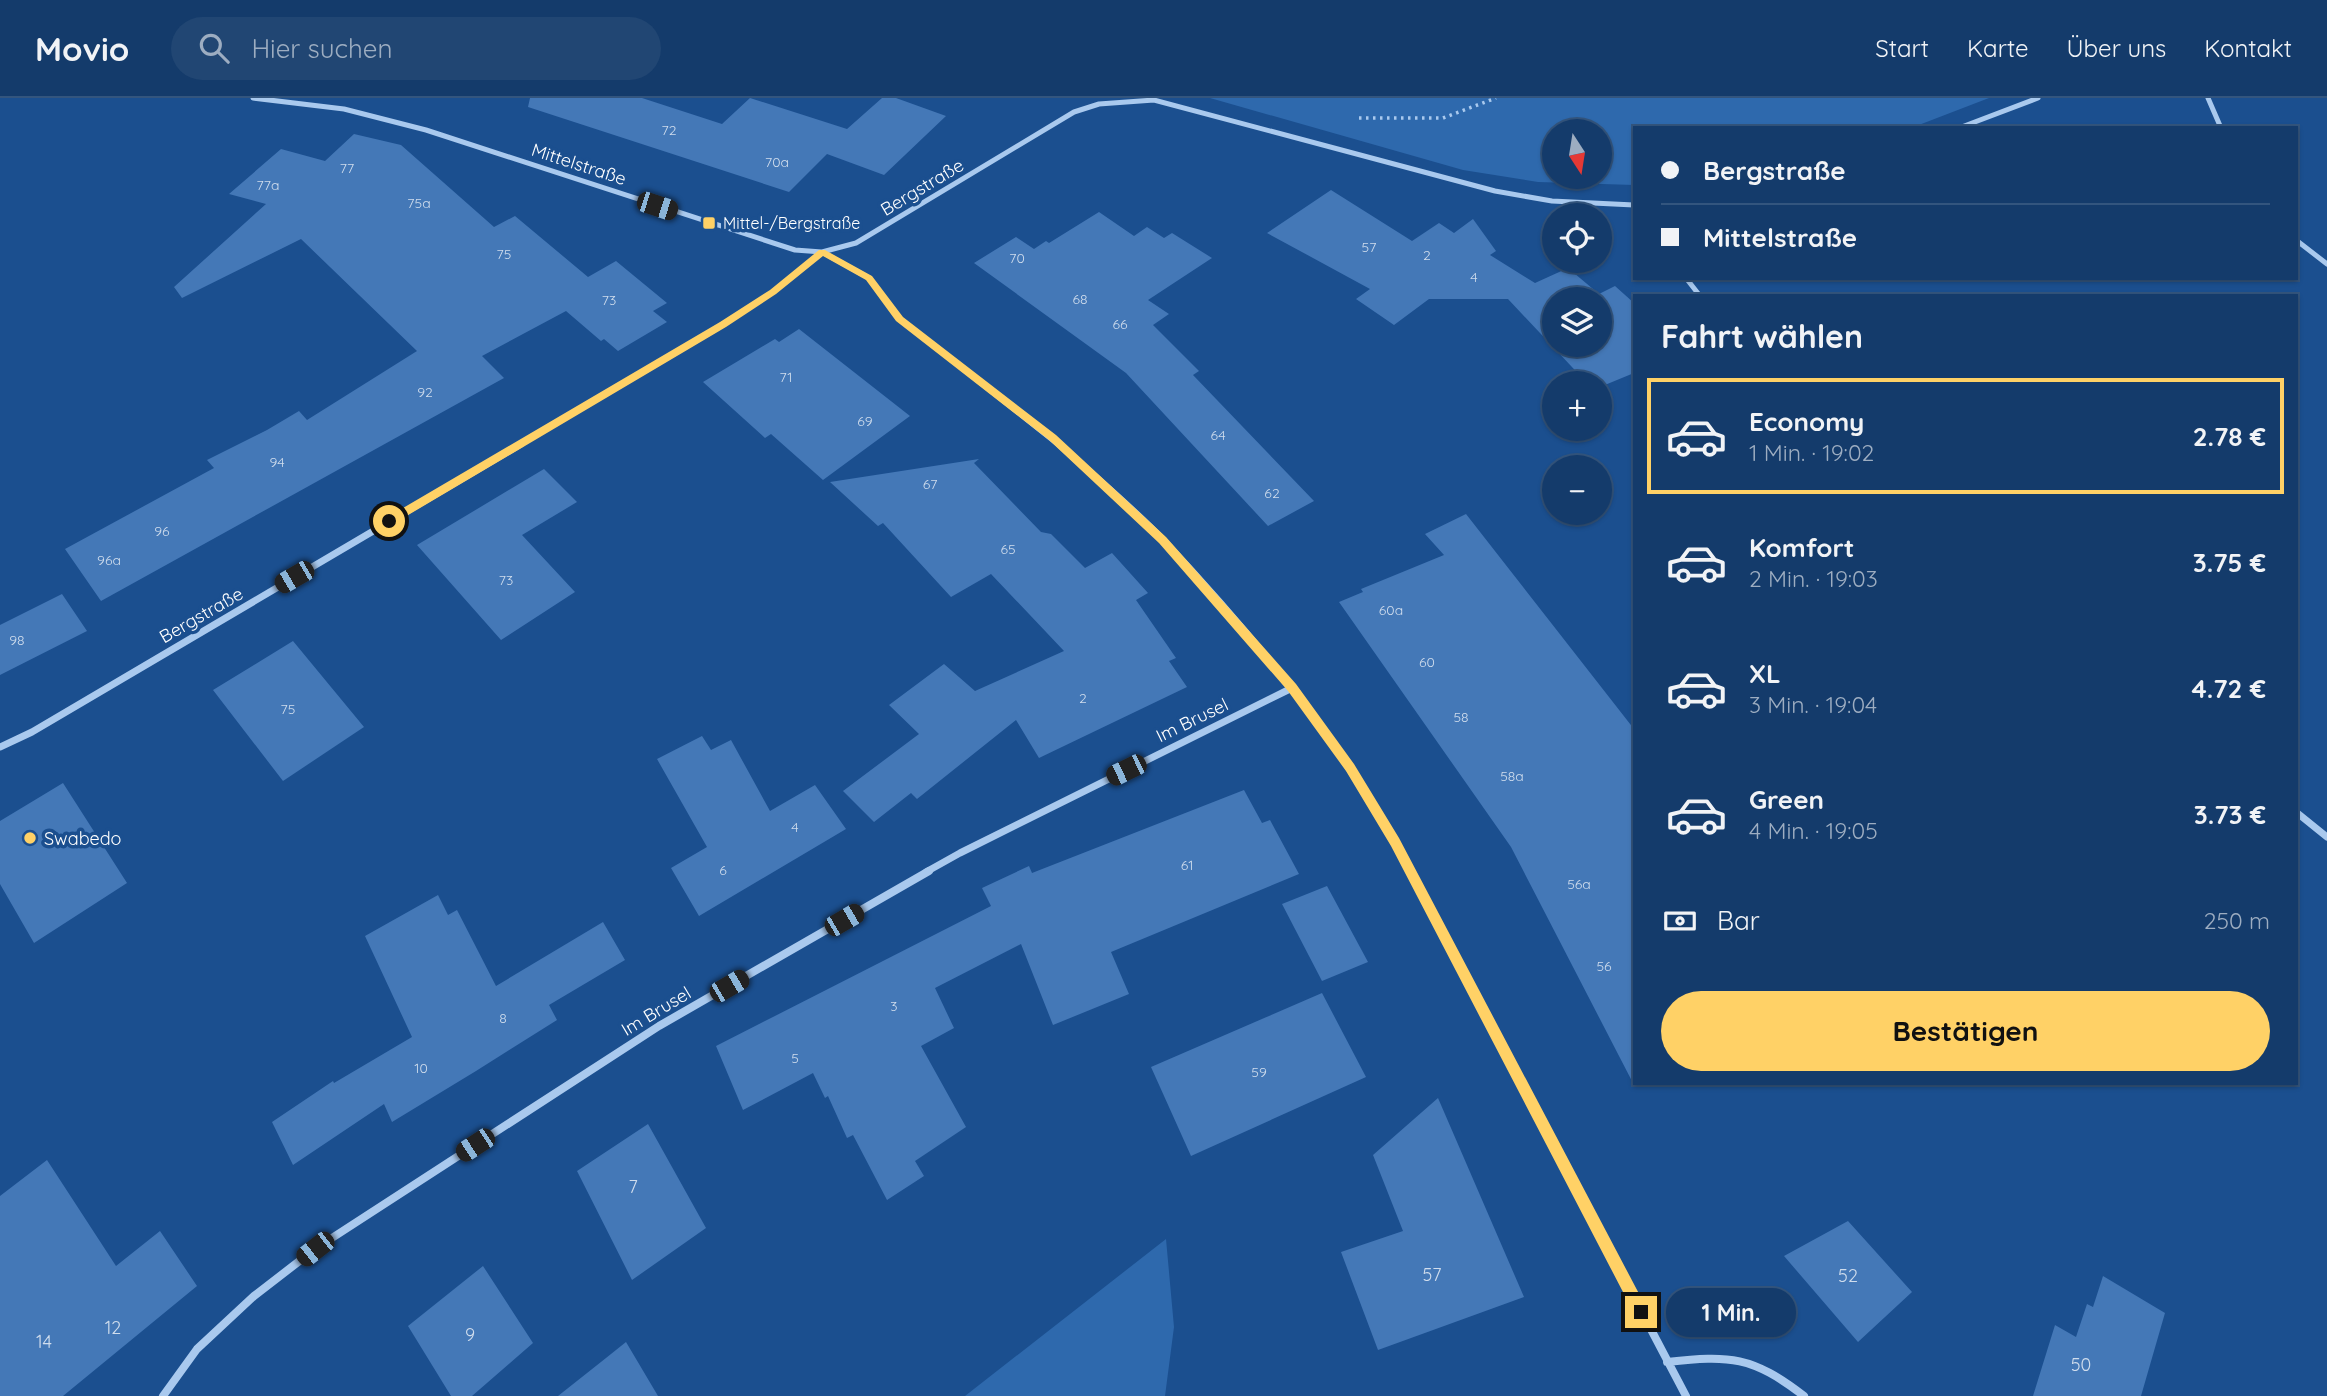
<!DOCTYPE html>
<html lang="de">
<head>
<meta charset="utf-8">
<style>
	body { margin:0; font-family:Quicksand,sans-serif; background:#214673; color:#f1f3f6; height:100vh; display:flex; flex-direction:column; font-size:26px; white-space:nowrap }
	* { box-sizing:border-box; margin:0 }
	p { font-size:23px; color:#9dadc1 }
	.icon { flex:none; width:38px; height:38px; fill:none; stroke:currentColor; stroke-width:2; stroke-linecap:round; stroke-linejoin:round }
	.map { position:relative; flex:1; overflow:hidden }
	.sheet { position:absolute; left:1633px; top:196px; width:665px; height:791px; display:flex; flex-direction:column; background:#143b6b; border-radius:0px; box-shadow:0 2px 5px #0004,0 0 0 2px #33557e }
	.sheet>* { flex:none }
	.top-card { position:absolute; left:1633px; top:28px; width:665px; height:154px; border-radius:0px; box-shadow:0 2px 5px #0004,0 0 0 2px #33557e; display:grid; align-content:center; height:154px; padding:0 28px; background:#143b6b }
	.needle { width:46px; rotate:168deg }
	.tools { position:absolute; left:1542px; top:21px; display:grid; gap:14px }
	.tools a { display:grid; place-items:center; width:70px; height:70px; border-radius:50%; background:#143b6b; box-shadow:0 2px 5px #0004,0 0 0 2px #33557e; font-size:35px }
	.end { position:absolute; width:32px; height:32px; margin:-16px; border:9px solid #ffd166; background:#111; box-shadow:0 0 0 4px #111 }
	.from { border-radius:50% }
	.bubble { position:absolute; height:49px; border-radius:24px; background:#143b6b; box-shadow:0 2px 5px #0004,0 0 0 2px #33557e; font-size:23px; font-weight:700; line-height:49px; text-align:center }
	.car { position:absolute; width:21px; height:42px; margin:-21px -10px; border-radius:9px; box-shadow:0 0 5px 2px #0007; background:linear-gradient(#222 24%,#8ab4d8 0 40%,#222 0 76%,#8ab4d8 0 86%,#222 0) }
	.top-card b { display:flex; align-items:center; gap:24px; height:66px; font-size:26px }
	.top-card b+b { border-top:2px solid #33557e }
	.top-card i { width:18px; height:18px; background:#f1f3f6 }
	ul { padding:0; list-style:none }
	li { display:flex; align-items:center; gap:21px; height:116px; margin:0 14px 10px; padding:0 14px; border:4px solid transparent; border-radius:0px }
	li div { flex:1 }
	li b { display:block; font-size:26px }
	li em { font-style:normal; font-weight:700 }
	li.current { border-color:#ffd166 }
	li>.icon { width:63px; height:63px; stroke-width:1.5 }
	h2 { padding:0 28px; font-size:32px; line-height:84px }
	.pay { display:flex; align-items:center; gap:18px; height:77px; padding:0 28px; font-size:26px }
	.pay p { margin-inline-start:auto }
	.cta { display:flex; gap:14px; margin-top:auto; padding:14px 28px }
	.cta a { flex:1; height:80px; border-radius:42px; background:#ffd166; color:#111; font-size:28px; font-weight:700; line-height:80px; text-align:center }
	header { display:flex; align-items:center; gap:42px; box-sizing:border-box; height:98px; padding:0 35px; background:#143b6b; border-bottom:2px solid #33557e }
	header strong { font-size:33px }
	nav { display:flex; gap:38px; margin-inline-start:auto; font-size:24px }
	.search { width:490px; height:63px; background:#214673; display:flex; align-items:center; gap:18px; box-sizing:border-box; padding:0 24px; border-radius:38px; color:#9dadc1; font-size:26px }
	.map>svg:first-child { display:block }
</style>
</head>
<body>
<header>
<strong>Movio</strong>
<div class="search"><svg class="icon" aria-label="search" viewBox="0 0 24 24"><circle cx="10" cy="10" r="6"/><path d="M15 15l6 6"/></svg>Hier suchen</div>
<nav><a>Start</a><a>Karte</a><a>Über uns</a><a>Kontakt</a></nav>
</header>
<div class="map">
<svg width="2327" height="1298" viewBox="0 0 2327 1298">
	<rect width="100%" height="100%" fill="#1b4f8f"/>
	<path fill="#2e69ad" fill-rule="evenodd" d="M1210,0h779l-78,30h-277v57l-96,-3 -75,-12zM1554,33h46v46h-46z
		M1166,1141l8,88 -9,69h-200z"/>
	<path fill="#4478b7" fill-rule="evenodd" d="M530,0h112l80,26 28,-26 97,31 35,-31h14l50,18 -62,59 -57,-21 -38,38 -261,-85z
		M354,36l47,11 93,82 21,-11 73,61 28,-16 51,42 -14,8 14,11 -49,29 -14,-12 -3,2 -35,-30 -84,45 22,22 -403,223 -36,-52 149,-81 -7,-8 60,-30 32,-19 8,9 110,-69 -116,-112 -119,59 -8,-11 92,-83 -37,-10 52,-45 44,12z
		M1331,92l81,51 27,-18 15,10 19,-14 23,32 -6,4 45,28 33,-15 31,26 16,-8 19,17v70l-34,14v-4h-13l-79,-84h-79l-35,26 -38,-26 14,-10 -103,-56zM1554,201h46v46h-46z
		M1099,114l35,24 13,-9 17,11 8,-5 40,25 -64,42 21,14 -16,11 46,46 -6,4 121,126 -46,25 -142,-153 -152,-110 42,-26 18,12 12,-8 3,2z
		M799,231l111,87 -87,64 -52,-46 -6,4 -62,-56 72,-43 4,3z
		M979,361l-5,4 67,69 10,2 34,34 27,-15 36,40 -12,7 40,58 -7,3 18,26 -148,71 -23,-38 -99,79 -6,-6 -37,29 -31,-31 76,-57 -30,-29 55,-41 31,27 89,-40 -73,-77 -40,23 -68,-74 -5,3 -48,-44z
		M544,371l33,33 -55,33 53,57 -74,48 -84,-95z
		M1466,416l168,215v356l-123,-238 -172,-245 24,-10 -2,-3 83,-34 -19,-21z
		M62,496l25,37 -87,44v-50z
		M293,543l71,86 -81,54 -70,-91z
		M702,638l9,14 20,-10 39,71 45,-26 31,44 -147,87 -28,-48 36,-21 -50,-88z
		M63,685l64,100 -93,60 -34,-59v-63z
		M1244,692l18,33 8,-3 29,54 -188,78 18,42 -76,31 -32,-81 -86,44 19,40 -33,18 45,81 -51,34 9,15 -37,24 -34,-65 -6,3 -19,-42 -3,2 -12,-25 -70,37 -27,-64 275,-140 -9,-18 47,-22 3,7z
		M1327,788l41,76 -46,19 -40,-77z
		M438,797l10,20 9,-5 39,76 107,-64 22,38 -76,45 8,15 -81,51 -84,51 -8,-18 -91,61 -21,-43 61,-41 1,2 78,-46 -47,-101z
		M1322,895l44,84 -175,79 -40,-89z
		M1438,1000l86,199 -146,53 -37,-98 62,-21 -30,-76z
		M648,1026l58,104 -74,52 -55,-109z
		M47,1062l69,106 44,-35 37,55 -134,110h-63v-200z
		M1848,1123l64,71 -54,50 -74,-86z
		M483,1168l50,77 -61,53h-21l-43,-70z
		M2103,1178l62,37 -24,83h-108l22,-71 21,12 11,-33 6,3z
		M626,1244l32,54h-100l48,-38z"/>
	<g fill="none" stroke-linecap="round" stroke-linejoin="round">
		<path stroke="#a9c9ee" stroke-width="3.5" stroke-dasharray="2.5 4.5" stroke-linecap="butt" d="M1359,20h84l53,-20"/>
		<path stroke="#a9c9ee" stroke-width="5" d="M253,0l91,11 82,21 369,120 27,2 47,26 31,41 160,127
			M2208,0l13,30
			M1959,30l79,-30
			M2296,142l31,24
			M1686,180l14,18
			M518,348l205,-121 50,-33 49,-40 34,-9 218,-131 25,-8 55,-4 341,91 57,10 82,4"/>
		<path stroke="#a9c9ee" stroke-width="7" d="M1059,346c34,32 73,63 105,97 95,101 183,209 247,331
			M0,649l32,-15 489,-288
			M2296,714l31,25
			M926,774l34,-19 332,-165"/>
		<path stroke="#a9c9ee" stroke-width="8" d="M1410,773l276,525
			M1667,1264c63,-7 85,-6 137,34
			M163,1298l34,-47 57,-53 61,-47 344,-223 270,-155"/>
	</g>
	<path fill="#ffd166" d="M819,152h6l47,26 31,41 153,118 110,102 130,147 58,80 45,74 247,469 2,5 -2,5 -5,3 -5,-3 -245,-471 -45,-75 -58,-80 -129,-148 -110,-103 -153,-119 -30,-41 -43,-24 -47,38 -50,33 -333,197h-7v-6l334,-196 50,-32z"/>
	<g fill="#ffd166" stroke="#1b4f8f" stroke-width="2.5">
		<rect x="702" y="118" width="14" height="14" rx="3.5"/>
		<circle cx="30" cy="740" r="7"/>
	</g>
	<g text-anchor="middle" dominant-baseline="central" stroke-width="7" stroke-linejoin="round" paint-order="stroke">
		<g font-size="14" fill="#d0dded">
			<text x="669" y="32">72</text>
			<text x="777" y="64">70a</text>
			<text x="347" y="70">77</text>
			<text x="268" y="87">77a</text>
			<text x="419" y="105">75a</text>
			<text x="1369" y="149">57</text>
			<text x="504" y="156">75</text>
			<text x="1427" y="157">2</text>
			<text x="1017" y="160">70</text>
			<text x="1474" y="179">4</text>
			<text x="1080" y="201">68</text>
			<text x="609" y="202">73</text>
			<text x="1120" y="226">66</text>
			<text x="786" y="279">71</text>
			<text x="425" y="294">92</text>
			<text x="865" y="323">69</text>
			<text x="1218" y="337">64</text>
			<text x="277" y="364">94</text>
			<text x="930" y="386">67</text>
			<text x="1272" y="395">62</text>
			<text x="162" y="433">96</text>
			<text x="1008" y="451">65</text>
			<text x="109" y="462">96a</text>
			<text x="506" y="482">73</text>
			<text x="1391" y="512">60a</text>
			<text x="17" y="542">98</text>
			<text x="1427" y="564">60</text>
			<text x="1083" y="600">2</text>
			<text x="288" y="611">75</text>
			<text x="1461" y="619">58</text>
			<text x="1512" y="678">58a</text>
			<text x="795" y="729">4</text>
			<text x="1187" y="767">61</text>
			<text x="723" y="772">6</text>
			<text x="1579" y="786">56a</text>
			<text x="1604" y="868">56</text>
			<text x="894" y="908">3</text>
			<text x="503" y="920">8</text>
			<text x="795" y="960">5</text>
			<text x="421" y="970">10</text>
			<text x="1259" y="974">59</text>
		</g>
		<g font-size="16" fill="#fff" stroke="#1b4f8f" text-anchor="start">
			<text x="723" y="125">Mittel-/Bergstraße</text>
		</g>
		<g font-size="18" fill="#fff" stroke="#1b4f8f">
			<text transform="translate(579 66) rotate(18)">Mittelstraße</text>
			<text transform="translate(922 89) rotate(-31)">Bergstraße</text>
			<text transform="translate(201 517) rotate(-30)">Bergstraße</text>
			<text transform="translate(1192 622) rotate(-26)">Im Brusel</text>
			<text transform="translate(656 913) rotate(-31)">Im Brusel</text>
		</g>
		<g font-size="18" fill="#fff" stroke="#1b4f8f" text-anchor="start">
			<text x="44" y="740">Swabedo</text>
		</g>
		<g font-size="18" fill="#d0dded">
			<text x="633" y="1088">7</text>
			<text x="1432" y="1176">57</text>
			<text x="1848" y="1177">52</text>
			<text x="113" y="1229">12</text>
			<text x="470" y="1236">9</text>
			<text x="44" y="1243">14</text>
			<text x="2081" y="1266">50</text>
		</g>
	</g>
</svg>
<div class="tools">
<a><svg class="needle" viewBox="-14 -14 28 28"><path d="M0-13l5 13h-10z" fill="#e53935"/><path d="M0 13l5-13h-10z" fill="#9dadc1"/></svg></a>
<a><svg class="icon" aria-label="locate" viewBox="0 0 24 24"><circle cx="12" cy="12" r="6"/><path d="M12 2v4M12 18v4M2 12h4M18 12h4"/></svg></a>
<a><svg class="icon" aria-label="layers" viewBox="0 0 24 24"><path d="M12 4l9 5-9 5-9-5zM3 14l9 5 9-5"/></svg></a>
<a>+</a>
<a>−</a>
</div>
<i class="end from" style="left:389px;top:423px"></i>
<i class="end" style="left:1641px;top:1214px"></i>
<div class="bubble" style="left:1666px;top:1190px;width:130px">1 Min.</div>
<i class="car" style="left:657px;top:108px;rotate:108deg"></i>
<i class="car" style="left:294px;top:479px;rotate:240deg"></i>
<i class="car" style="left:1126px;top:672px;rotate:244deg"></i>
<i class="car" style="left:844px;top:822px;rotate:60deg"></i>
<i class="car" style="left:729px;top:888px;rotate:60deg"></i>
<i class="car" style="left:475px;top:1047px;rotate:237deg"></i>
<i class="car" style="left:315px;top:1151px;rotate:232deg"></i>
<div class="top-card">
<b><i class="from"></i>Bergstraße</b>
<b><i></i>Mittelstraße</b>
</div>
<section class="sheet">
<h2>Fahrt wählen</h2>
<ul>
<li class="current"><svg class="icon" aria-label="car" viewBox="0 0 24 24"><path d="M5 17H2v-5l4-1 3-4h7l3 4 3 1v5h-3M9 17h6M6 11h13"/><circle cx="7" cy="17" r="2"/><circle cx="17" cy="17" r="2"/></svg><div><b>Economy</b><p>1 Min. · 19:02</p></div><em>2.78 €</em></li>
<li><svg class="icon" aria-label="car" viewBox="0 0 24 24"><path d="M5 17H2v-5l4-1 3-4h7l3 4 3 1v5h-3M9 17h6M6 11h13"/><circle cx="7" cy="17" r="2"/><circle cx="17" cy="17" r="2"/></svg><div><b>Komfort</b><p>2 Min. · 19:03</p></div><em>3.75 €</em></li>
<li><svg class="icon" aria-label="car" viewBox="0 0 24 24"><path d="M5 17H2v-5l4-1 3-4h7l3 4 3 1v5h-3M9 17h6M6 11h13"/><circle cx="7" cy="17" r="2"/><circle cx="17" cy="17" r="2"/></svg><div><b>XL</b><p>3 Min. · 19:04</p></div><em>4.72 €</em></li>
<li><svg class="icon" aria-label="car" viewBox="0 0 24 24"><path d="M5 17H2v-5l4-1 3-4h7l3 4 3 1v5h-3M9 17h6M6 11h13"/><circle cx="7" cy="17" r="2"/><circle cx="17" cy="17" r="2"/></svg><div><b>Green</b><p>4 Min. · 19:05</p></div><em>3.73 €</em></li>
</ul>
<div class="pay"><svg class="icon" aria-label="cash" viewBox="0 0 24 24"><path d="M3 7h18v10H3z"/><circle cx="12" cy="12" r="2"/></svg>Bar<p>250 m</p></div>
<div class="cta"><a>Bestätigen</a></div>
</section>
</div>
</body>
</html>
